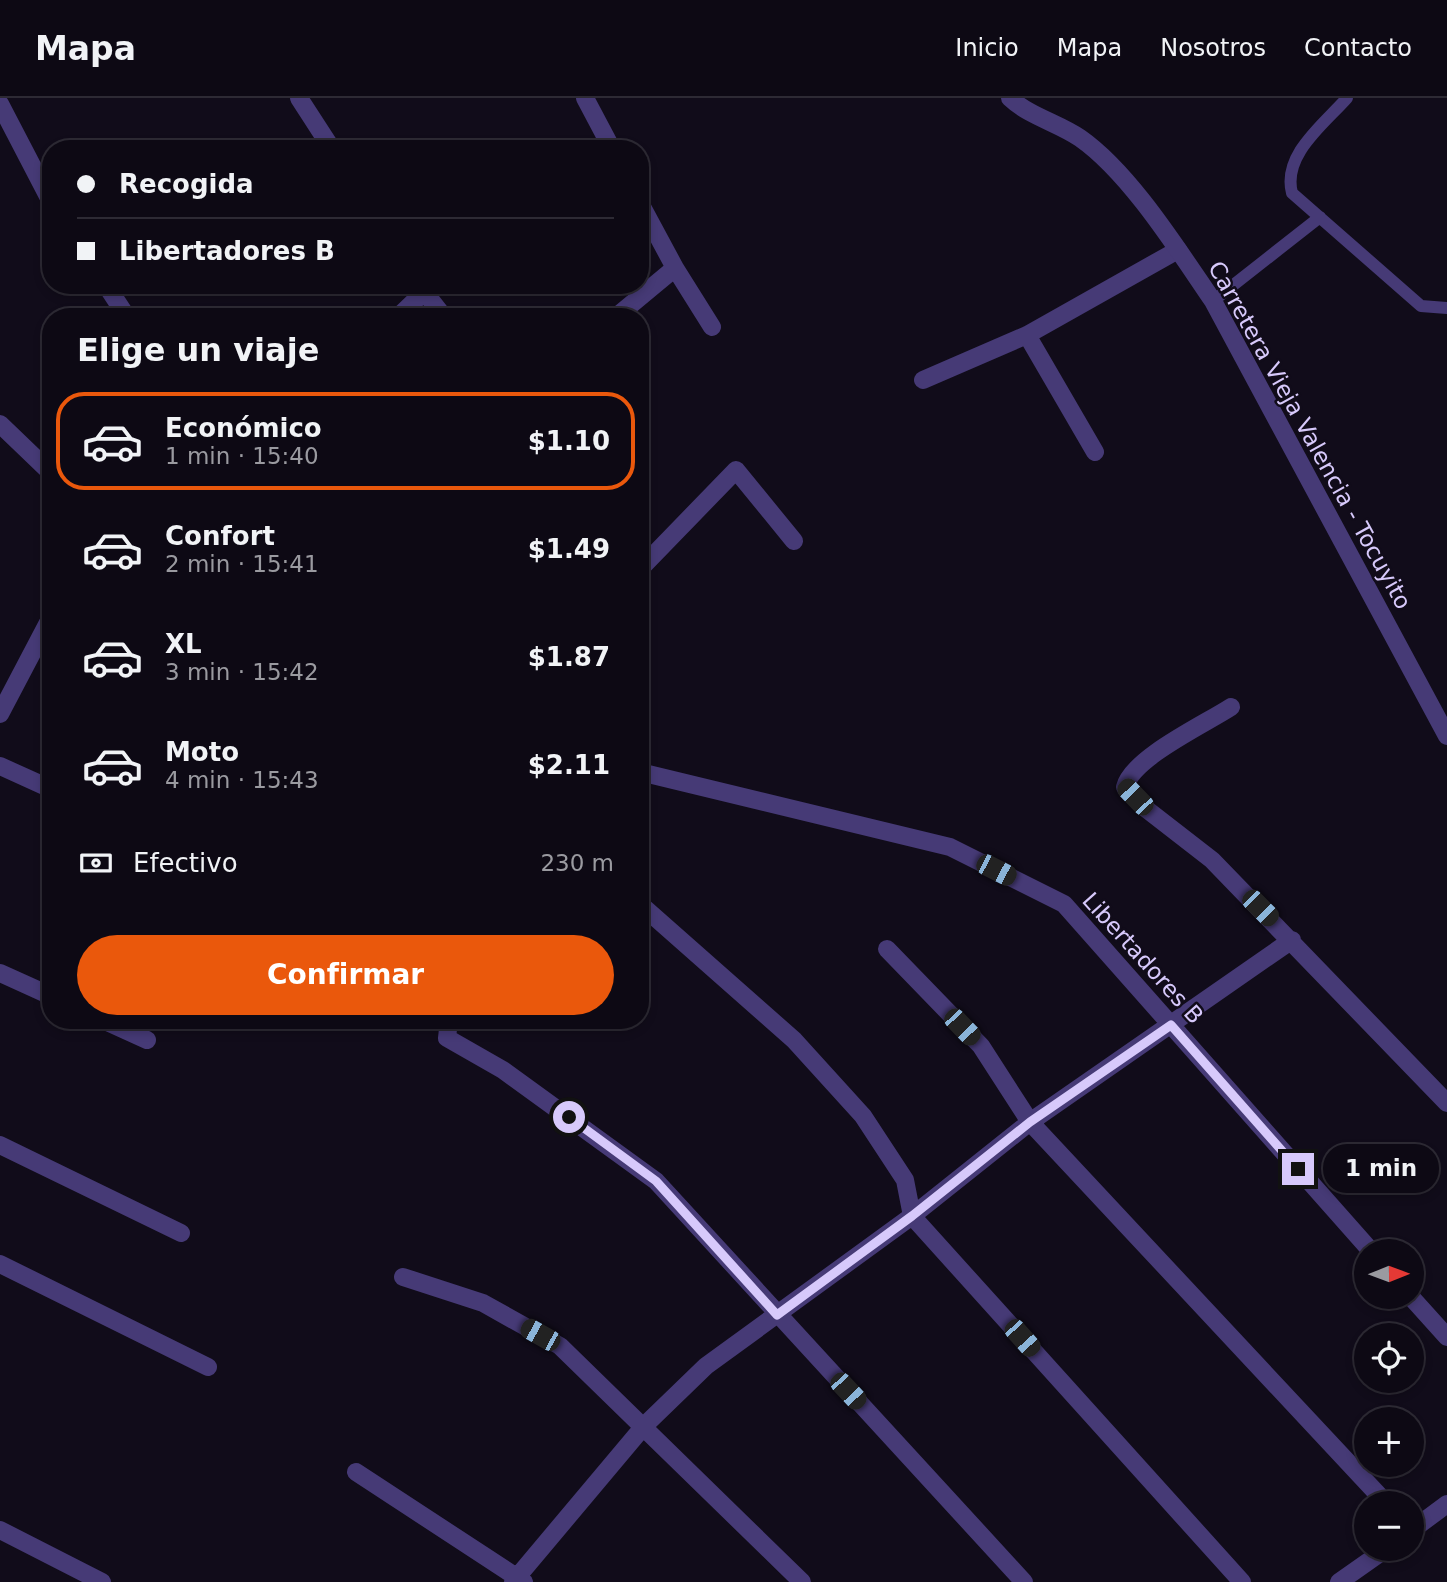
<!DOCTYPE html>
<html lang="es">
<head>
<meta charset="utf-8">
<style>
	body { margin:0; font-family:"DejaVu Sans",sans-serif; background:#16121d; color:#f1f3f6; height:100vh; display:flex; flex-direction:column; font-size:26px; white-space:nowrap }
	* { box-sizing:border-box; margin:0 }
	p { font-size:23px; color:#9a9aa0 }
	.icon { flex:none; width:38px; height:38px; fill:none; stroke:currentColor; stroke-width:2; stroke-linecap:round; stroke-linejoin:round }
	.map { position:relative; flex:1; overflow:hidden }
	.drawer { position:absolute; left:42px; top:210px; width:607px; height:721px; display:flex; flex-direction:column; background:#0d0914; border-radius:28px; box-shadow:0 4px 10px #0003,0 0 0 2px #2d2a34 }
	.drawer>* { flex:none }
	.top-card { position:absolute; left:42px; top:42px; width:607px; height:154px; border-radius:28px; box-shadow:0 4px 10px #0003,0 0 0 2px #2d2a34; display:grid; align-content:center; height:154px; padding:0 35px; background:#0d0914 }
	.needle { width:46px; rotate:89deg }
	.fabs { position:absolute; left:1354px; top:1141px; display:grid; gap:14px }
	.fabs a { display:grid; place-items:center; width:70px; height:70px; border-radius:50%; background:#0d0914; box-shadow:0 4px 10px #0003,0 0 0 2px #2d2a34; font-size:35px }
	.end { position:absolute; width:32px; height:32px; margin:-16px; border:9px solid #d7c9fb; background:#111; box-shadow:0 0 0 4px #111 }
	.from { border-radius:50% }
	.bubble { position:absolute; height:49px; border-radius:24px; background:#0d0914; box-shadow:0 4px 10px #0003,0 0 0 2px #2d2a34; font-size:23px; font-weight:700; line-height:49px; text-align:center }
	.car { position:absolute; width:21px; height:42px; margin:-21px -10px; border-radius:9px; box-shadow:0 0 5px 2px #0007; background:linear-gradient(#222 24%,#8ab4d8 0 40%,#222 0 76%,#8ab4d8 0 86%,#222 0) }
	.top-card b { display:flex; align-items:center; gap:24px; height:66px; font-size:26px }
	.top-card b+b { border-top:2px solid #2d2a34 }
	.top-card i { width:18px; height:18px; background:#f1f3f6 }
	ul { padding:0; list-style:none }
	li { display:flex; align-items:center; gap:21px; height:98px; margin:0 14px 10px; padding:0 21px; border:4px solid transparent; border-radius:28px }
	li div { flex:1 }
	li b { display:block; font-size:26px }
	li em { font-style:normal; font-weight:700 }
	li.active { border-color:#ea580c }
	li>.icon { width:63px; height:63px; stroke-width:1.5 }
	h2 { padding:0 35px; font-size:32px; line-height:84px }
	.pay { display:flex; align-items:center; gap:18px; height:77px; padding:0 35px; font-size:26px }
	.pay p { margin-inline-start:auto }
	.button { display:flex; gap:14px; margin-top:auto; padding:14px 35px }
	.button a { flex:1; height:80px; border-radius:42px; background:#ea580c; color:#fff; font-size:28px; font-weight:700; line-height:80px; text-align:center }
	header { display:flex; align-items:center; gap:42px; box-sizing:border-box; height:98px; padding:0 35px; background:#0d0914; border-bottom:2px solid #2d2a34 }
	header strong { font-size:33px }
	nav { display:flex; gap:38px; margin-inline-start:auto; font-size:24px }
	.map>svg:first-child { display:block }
</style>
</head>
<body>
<header>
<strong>Mapa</strong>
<nav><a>Inicio</a><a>Mapa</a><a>Nosotros</a><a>Contacto</a></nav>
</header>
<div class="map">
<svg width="1447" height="1484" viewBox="0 0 1447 1484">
	<rect width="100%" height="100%" fill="#110c1a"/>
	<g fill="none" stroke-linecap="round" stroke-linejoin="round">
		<path stroke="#463a76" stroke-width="12" d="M1347,0c-23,26 -65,57 -55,95l129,113 26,2
			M1213,203l107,-84"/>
		<path stroke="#463a76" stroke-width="18" d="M299,0l33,51
			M585,0l27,51
			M0,6l51,98
			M640,105l35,65 37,59
			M106,187l21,32
			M419,187l25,32
			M398,219l26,-25
			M616,219l59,-49
			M1027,237l68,117
			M923,282l104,-45 151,-85
			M0,326l51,49
			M640,471l96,-99 58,71
			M1231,609c-26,17 -99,51 -106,80l20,21 67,52 235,243
			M0,616l51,-97
			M0,668l51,23
			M640,674l310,75 114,57 307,347
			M640,806l154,136 69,76 42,64 7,36 330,366
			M887,851l94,97 49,76 356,381
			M0,875l51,23
			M103,922l44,20
			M449,922l-2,18 56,32 153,111 368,401
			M0,1047l181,88
			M0,1166l208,103
			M403,1179l80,26 77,43 242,236
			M1411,1199l36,40
			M356,1374l168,110
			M0,1432l102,52
			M1412,1432l35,-26
			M513,1484l131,-156 62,-60 206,-150 118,-94 262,-182
			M1339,1484l47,-33"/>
		<path stroke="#463a76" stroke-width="18" d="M1010,0c19,18 48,25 70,40 50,35 98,112 133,163l234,435"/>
	</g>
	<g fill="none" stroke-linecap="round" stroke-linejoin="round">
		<path stroke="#d7c9fb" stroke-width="9" d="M569,1019l87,64 121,134 135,-99 118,-94 141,-97 127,144"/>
	</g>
	<g text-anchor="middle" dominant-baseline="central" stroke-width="5" stroke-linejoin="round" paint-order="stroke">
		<g font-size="23" fill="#d7c9fb" stroke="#110c1a">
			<text transform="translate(1310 337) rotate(61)">Carretera Vieja Valencia - Tocuyito</text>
			<text transform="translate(1143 860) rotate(48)">Libertadores B</text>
		</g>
	</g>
</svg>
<div class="fabs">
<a><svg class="needle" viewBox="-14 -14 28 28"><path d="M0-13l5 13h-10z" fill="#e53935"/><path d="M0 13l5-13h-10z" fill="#9a9aa0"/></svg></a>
<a><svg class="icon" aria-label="locate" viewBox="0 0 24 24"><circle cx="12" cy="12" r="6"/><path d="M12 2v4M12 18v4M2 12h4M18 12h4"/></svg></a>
<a>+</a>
<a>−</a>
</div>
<i class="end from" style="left:569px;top:1019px"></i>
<i class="end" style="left:1298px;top:1071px"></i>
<div class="bubble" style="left:1323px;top:1046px;width:116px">1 min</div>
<i class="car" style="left:1135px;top:699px;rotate:316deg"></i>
<i class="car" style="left:996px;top:772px;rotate:117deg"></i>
<i class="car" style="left:1260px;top:810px;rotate:135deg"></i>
<i class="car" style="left:962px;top:929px;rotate:136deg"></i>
<i class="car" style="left:540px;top:1237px;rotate:299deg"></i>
<i class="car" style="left:1022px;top:1240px;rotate:138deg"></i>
<i class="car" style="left:848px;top:1293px;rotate:137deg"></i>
<div class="top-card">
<b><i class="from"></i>Recogida</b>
<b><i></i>Libertadores B</b>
</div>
<section class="drawer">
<h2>Elige un viaje</h2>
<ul>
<li class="active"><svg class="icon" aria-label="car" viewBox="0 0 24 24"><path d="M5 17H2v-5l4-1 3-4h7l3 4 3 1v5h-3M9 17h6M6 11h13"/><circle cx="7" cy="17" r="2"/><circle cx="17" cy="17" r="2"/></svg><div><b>Económico</b><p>1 min · 15:40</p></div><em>$1.10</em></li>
<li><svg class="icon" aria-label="car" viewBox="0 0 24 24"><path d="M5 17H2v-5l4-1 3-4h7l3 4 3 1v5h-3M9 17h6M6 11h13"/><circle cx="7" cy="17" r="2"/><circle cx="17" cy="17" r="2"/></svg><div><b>Confort</b><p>2 min · 15:41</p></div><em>$1.49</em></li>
<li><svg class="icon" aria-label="car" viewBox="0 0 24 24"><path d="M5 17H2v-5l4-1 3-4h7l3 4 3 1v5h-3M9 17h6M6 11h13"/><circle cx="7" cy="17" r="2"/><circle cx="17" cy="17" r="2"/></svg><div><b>XL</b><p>3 min · 15:42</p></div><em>$1.87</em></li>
<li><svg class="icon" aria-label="car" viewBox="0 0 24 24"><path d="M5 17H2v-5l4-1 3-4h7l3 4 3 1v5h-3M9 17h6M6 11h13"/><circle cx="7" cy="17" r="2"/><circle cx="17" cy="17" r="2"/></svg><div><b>Moto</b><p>4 min · 15:43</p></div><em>$2.11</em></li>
</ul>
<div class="pay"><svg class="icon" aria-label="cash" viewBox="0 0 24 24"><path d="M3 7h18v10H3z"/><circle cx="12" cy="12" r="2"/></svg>Efectivo<p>230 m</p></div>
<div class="button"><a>Confirmar</a></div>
</section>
</div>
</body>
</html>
